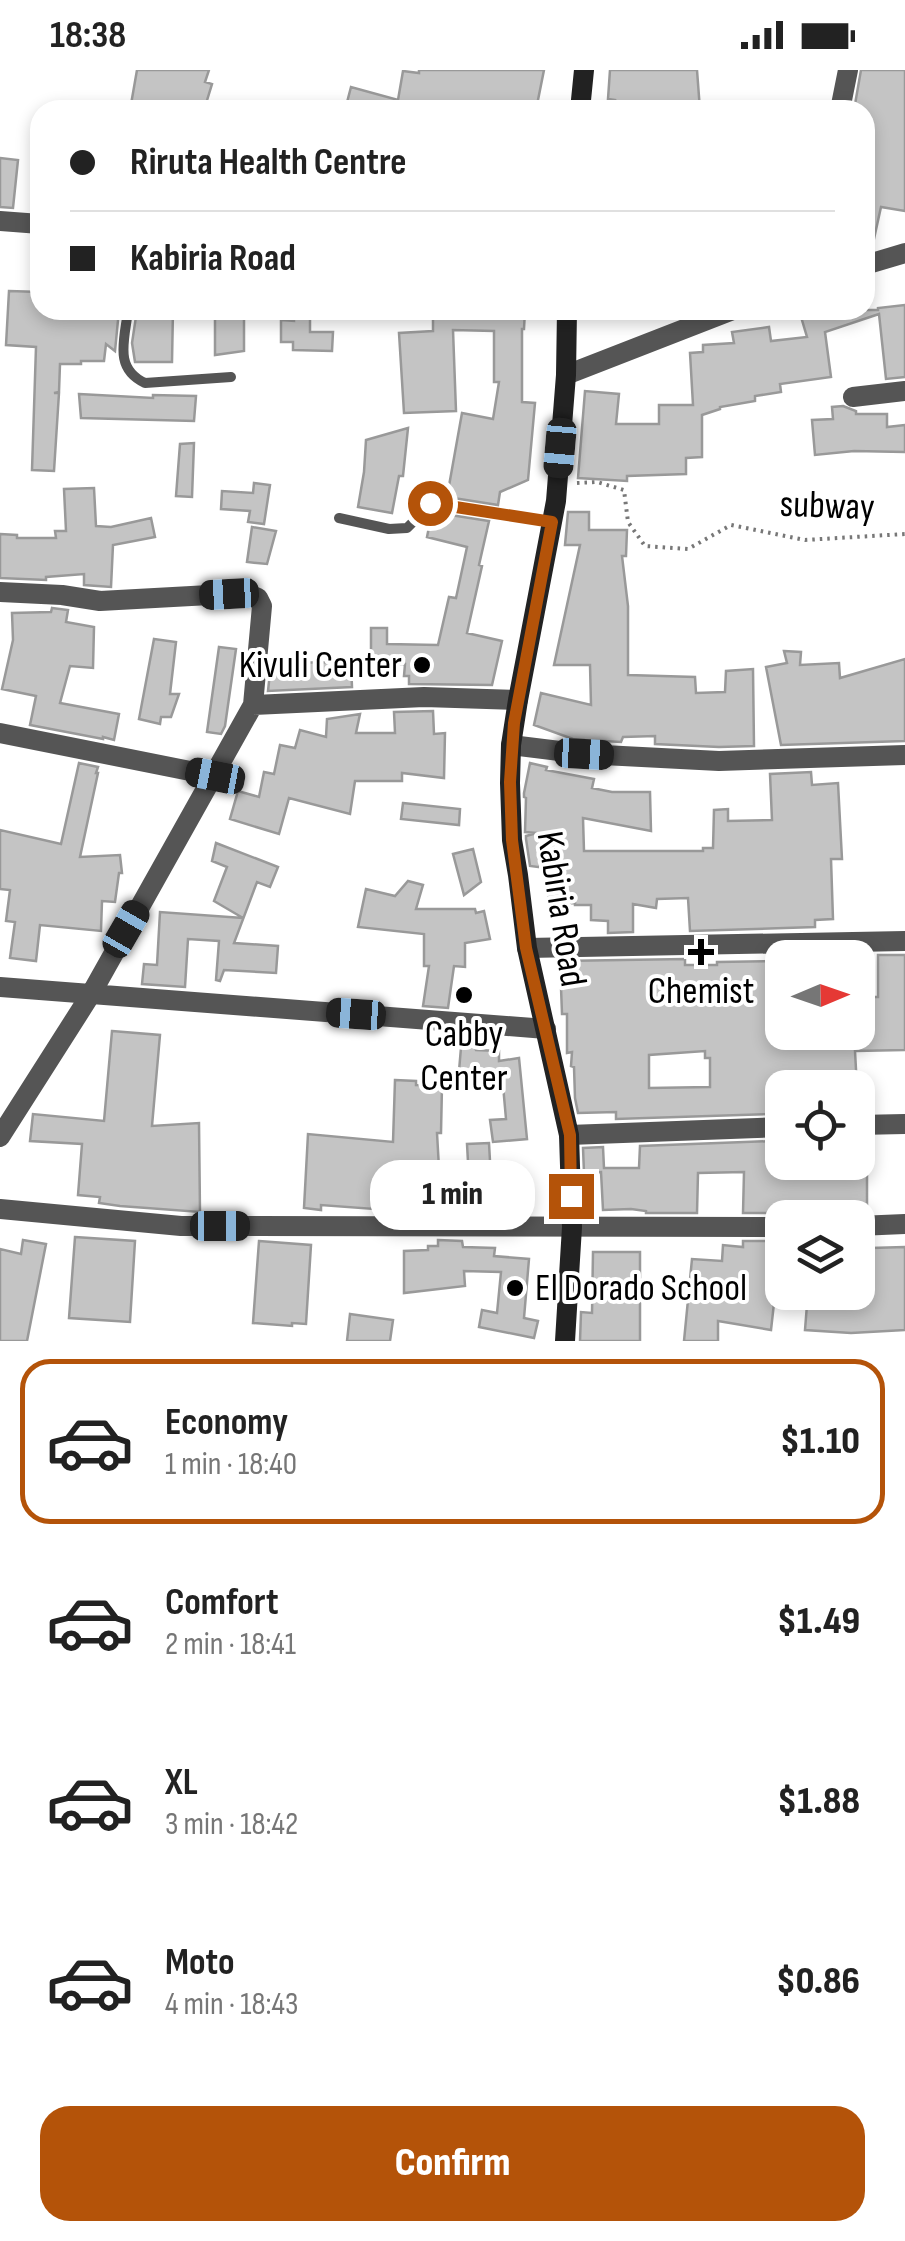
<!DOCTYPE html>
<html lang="en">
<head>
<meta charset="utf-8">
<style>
	body { margin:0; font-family:"Sofia Sans Condensed",sans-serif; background:#f2f2f2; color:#222; height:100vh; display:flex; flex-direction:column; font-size:38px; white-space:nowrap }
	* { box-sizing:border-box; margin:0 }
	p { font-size:32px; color:#767676 }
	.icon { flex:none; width:55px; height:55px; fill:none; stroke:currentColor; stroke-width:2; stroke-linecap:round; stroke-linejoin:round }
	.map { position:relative; height:1271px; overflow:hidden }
	.panel { display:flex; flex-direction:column; background:#fff; flex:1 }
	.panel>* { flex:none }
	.banner { position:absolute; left:30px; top:30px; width:845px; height:220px; border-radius:30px; box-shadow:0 5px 15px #0003; display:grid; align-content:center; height:220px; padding:0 40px; background:#fff }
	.needle { width:65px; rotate:88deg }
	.tools { position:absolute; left:765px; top:870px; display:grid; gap:20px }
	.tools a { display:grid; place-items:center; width:110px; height:110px; border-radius:20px; background:#fff; box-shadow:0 5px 15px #0003; font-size:50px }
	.end { position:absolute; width:45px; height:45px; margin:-22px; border:12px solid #b45309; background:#fff; box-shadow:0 0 0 5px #fff }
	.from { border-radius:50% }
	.bubble { position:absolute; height:70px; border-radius:30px; background:#fff; box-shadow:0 5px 15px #0003; font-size:32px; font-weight:800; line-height:70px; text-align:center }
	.car { position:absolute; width:30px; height:60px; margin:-30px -15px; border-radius:12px; box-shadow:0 0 8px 2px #0007; background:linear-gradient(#222 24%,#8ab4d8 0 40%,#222 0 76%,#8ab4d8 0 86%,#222 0) }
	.banner b { display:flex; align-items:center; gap:35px; height:95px; font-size:38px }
	.banner b+b { border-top:2px solid #e0e0e0 }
	.banner i { width:25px; height:25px; background:#222 }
	ul { padding:18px 0 0; list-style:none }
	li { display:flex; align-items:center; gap:30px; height:165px; margin:0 20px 15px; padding:0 20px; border:5px solid transparent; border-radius:30px }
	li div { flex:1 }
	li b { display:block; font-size:38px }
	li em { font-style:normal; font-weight:800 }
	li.active { border-color:#b45309 }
	li>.icon { width:90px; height:90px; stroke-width:1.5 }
	.primary-button { display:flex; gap:20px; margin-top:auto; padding:20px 40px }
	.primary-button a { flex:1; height:115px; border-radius:30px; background:#b45309; color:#fff; font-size:40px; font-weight:800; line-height:115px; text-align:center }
	.status { display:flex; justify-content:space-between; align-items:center; height:70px; padding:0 50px; background:#fff; direction:ltr }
	.status svg { height:28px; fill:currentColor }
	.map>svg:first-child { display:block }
</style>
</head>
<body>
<div class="status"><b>18:38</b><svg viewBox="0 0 49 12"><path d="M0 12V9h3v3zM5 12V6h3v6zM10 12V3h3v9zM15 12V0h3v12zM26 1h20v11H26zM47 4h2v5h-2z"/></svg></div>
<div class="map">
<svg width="905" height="1271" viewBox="0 0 905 1271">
	<rect width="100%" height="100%" fill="#fff"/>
	<path fill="#c4c4c4" stroke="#999" stroke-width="2.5" fill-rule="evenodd" d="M137,0h72l-4,12 7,2 -8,26h-74z
		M419,0h125l-8,40h-24l-29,-6 -1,6h-137l6,-23 47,13 5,-29 16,2z
		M610,0h87l3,40 -63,-3v3h-24l2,-10 -7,-1z
		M861,0h44v141l-24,-4 -9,41 -4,2h-3v-140h-11z
		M0,88l18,2 -5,48 -13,-1z
		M9,221l31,1v18h79l-4,41 -9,-7 -2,17h-23v3h-21l-1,28 -5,1h5l-5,78 -22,-1 4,-123 -30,-2z
		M905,235v72l-19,2 -7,-65 -54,18 6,45 -51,7 1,8 -26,4v5l-35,6v2l-18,6v42l-16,1v16l-59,2v5l-49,-3 7,-87 34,3 -3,30h43v-19h34l-3,-52 13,-1v-7l31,-2 -2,-11 37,-5 2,14 36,-4 -8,-27h79v-2z
		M137,240h36l-1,52h-37l-3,-19z
		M215,240h29v41l-29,4z
		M294,240h16v22h23l-1,19 -39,-1v-8h-12v-22l13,1z
		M433,240h92l-1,19h-2v73l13,1 -7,77 -28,12 -2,13 -51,-8 15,-84 31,6 6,-37h-5v-51l-41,-1 3,81 -52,2 -5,-80 34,-2z
		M79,324l74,4v-3l43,1 -2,25 -113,-3z
		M843,336l13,5v3h31v13l18,-2v27l-51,-1 -39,4 -3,-35 21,-1 -1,-12z
		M408,358l-5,48h-4l-7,37 -34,-6 6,-35 2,-32z
		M194,373l-2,54 -16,-1 4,-52z
		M254,413l16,2 -6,39 -16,-2 2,-11 -29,-2 1,-18 31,2z
		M94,418l2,38 15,1 40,-9 4,19 -42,8 -2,42 -27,-2v-11l-38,3v3l-46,-2v-44l17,1v3h39l-1,-7h11l-2,-42z
		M568,442h21v18h38l-1,26h-4l6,50v69l67,2 1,16 29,-1 1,-21 27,-2 1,77 -35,1 -64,-3v-8l-32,1 -2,5 -36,-2 -12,-1 -39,-14 7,-32 50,12 -1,-40h-36l26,-120h-15z
		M444,444l45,7 -10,44 3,1 -15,67 35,8 -10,44 -83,-1v-8h-5l1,-12 -34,1v-37h16v16l51,1 11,-48 7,1 11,-51 -40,-10 4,-20 12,2z
		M252,457l24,4 -9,33 -20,-2z
		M52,538l16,2 -2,12 28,5 -1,41 -23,-2 -10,37 59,11 -5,26 -11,-3v2l-73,-14 6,-29 -34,-7 11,-49 -1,-27 39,-1z
		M154,569l22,3 -6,52h9l-8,23h-10l-1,7 -21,-5z
		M219,577l17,2 -11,77 -4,8 -14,-2z
		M784,581l17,1 -1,13 39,-2 1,15 65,-19v82l-124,4 -15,-78 21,-4z
		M351,592l1,25 -84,4 3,-28z
		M433,641l1,23 11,-1 -1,45 -42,-5v8h-47l-5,33 -61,-16 -10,36 -49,-15 8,-28 21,6 5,-25 10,2 6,-29 15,3 5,-18 26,7 1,-18 33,-5 -4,19h39l-1,-21z
		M79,693l19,4 -2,6h2l-18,84 40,-2 2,18h-3l-4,29 -13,-1 -1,30 -61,-6 -4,36 -26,-3 5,-36 -9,-1 4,-31 -10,-1v-59l61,14z
		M530,693l17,4 -1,3 48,9 -2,9 20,4h38l1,39 -68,-13 1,33h119v-3h10l1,-38 14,-1v12l44,-1 -2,-46 41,-2 1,13 26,-2 4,76h-11l2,60 -18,1v7l-125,4 -2,-33 -31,1 -1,9 -23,-4v28l-25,1v-12l-17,-1v-15h-16v-2l-26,1 -3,-36 -16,-2 -4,-27v-3l11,-3 -12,-1 1,-34 -2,-1v-4z
		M403,733l57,6 -1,16 -58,-6z
		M216,773l62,24 -8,20 -13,-5 -23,61 44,3 -2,27 -52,-3 -4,11 -4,-1 3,-39 -31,-2 -3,48 -43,-3 2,-20 13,1 3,-53 83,6 -29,-17 13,-34 -15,-6z
		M473,779l8,33 -17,13 -11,-41z
		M408,811l15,4 -7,24h59l1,4 8,-2 6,28 -25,4v24l-11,-1 -6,42 -25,-2 6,-40h-5v-32l-66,-7 8,-38 29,7z
		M878,885h27v95l-50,1 2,37h-75v19h-11v7l-155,5v-7l-38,1 -3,-15 -1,-31 -3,-1 1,-14 -5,1v-39h-5l-2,-53 125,-2v6h32v-3l65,-1v71h76l1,-35h19zM705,981v7h5v29l-61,1v-33z
		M112,961l48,4 -8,91 47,-3 1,89 -80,-6 -21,-3 1,-6 -22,-2 4,-51 -52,-3 3,-27 71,7z
		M462,966l7,1 7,13 23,1v10l20,-3 8,81 -34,3 -3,-22 16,-1 -4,-45 -43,-3z
		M395,1010l21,1v4l26,1 -1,47h-4l2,35 -36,1 -2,42 -80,-6v5l-17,-2 4,-74 85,8z
		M772,1071l2,21h93v50h-11l-8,5 -35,-1v2h-22l-9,-5h-39l1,-41 -46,1 -1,40h-51v-2l-15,-2 -28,1 -2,-38 -17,1 -1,-25 20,-1 1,21h35l1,-22z
		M489,1073l2,36 -22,1 -2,-36z
		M75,1167l60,4 -5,81 -61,-4z
		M23,1170l23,4 -19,97h-27v-92l21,5z
		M438,1170l24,1 1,6 32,1 -1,8 35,3 -5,59 14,3 -4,17 -55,-11 3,-17 15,3 4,-41 -37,-1 1,15 -61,7v-42l24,-1v-4h10z
		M259,1171l52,4 -5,79 -14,-1v3l-39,-3z
		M743,1171h38l-10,89 -53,-9v20h-34l8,-82 30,2 1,-16 20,2z
		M905,1177v83l-54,3 -46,-3 3,-38h50v-27l14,1 -1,-18z
		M593,1182h47v89h-60l1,-29 11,1z
		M350,1244l43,6 -3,21h-43z"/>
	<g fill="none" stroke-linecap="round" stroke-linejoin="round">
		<path stroke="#777" stroke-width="4" stroke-dasharray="2.5 5" stroke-linecap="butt" d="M577,413l20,-1 27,8 4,32 17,24 43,3 43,-24 74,15 100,-6"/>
		<path stroke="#555" stroke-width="10" d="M128,240c-3,29 -15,58 17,73l86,-6
			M339,448l50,11 18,-1 10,-10 4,-12 9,-3 122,19"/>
		<path stroke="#555" stroke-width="20" d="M840,40l8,-40
			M0,151l40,3
			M865,195l40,-12
			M566,305l167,-65
			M853,327l52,-6
			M0,522l62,3 38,6 146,-8 12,5 4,8 -9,99 -162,289 -91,143
			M253,635l171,-8 94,3
			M0,663l215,43
			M511,675l73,9 135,7 186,-6
			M527,878l378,-7
			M0,917l546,42
			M858,1055l47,-1
			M569,1065l213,-8
			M0,1139l181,17 601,1
			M858,1156l47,-2"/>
		<path stroke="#222" stroke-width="20" d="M580,40l4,-40
			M565,1271l7,-114 -3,-92 -42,-187 -9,-73 -6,-35 -2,-57 1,-38 7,-45 38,-199 10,-126 1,-65"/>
	</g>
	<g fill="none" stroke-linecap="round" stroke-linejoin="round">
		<path stroke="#b45309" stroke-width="12" d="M430,433l122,19 -38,201 -4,59 2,58 14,108 44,187 1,61"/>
	</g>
	<g fill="#000" stroke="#fff" stroke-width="4">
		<circle cx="422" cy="595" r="10"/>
		<path d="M696 867h10v10h10v10h-10v10h-10v-10h-10v-10h10z"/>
		<circle cx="464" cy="925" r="10"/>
		<circle cx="515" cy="1218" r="10"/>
	</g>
	<g text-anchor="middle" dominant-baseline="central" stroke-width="8" stroke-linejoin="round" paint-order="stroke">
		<g font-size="38" fill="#000" stroke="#fff">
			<text transform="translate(827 436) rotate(2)">subway</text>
			<text transform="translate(561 839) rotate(81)">Kabiria Road</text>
		</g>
		<g font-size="38" fill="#000" stroke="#fff">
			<text x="402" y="595" text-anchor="end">Kivuli Center</text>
			<text x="701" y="921">Chemist</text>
			<text x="464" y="964">Cabby<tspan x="464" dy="44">Center</tspan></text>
			<text x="535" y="1218" text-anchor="start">El Dorado School</text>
		</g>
	</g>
</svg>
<div class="tools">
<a><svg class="needle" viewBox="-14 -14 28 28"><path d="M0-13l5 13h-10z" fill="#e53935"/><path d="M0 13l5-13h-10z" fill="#767676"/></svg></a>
<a><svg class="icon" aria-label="locate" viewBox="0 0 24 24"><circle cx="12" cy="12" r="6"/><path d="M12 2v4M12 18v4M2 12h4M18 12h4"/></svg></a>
<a><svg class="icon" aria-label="layers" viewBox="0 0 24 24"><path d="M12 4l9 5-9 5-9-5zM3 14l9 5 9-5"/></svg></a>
</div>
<i class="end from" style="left:430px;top:433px"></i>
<i class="end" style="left:571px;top:1126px"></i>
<div class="bubble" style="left:370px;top:1090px;width:165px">1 min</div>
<i class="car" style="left:560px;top:378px;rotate:185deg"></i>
<i class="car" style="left:229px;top:524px;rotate:267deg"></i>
<i class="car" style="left:584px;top:684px;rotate:93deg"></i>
<i class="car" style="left:215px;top:706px;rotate:281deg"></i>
<i class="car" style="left:126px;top:859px;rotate:30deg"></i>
<i class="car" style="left:356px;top:944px;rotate:274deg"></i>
<i class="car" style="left:220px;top:1156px;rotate:90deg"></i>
<div class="banner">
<b><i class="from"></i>Riruta Health Centre</b>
<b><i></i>Kabiria Road</b>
</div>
</div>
<section class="panel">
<ul>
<li class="active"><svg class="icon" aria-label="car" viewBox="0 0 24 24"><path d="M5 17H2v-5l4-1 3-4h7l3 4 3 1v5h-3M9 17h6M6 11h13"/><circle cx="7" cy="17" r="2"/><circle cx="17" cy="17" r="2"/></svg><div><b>Economy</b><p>1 min · 18:40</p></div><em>$1.10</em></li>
<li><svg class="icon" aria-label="car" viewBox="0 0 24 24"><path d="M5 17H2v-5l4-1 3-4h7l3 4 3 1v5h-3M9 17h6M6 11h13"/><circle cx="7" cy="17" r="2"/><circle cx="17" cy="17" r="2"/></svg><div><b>Comfort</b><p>2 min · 18:41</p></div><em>$1.49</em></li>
<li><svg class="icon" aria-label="car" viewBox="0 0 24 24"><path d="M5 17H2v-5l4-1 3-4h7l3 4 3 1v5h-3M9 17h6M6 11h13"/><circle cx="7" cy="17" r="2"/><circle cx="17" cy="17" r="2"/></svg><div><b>XL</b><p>3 min · 18:42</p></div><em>$1.88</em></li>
<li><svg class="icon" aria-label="car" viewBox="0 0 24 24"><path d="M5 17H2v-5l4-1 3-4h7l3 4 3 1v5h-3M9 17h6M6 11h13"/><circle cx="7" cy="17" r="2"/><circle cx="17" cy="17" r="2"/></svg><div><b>Moto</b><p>4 min · 18:43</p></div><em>$0.86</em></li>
</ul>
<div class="primary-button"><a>Confirm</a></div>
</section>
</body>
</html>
